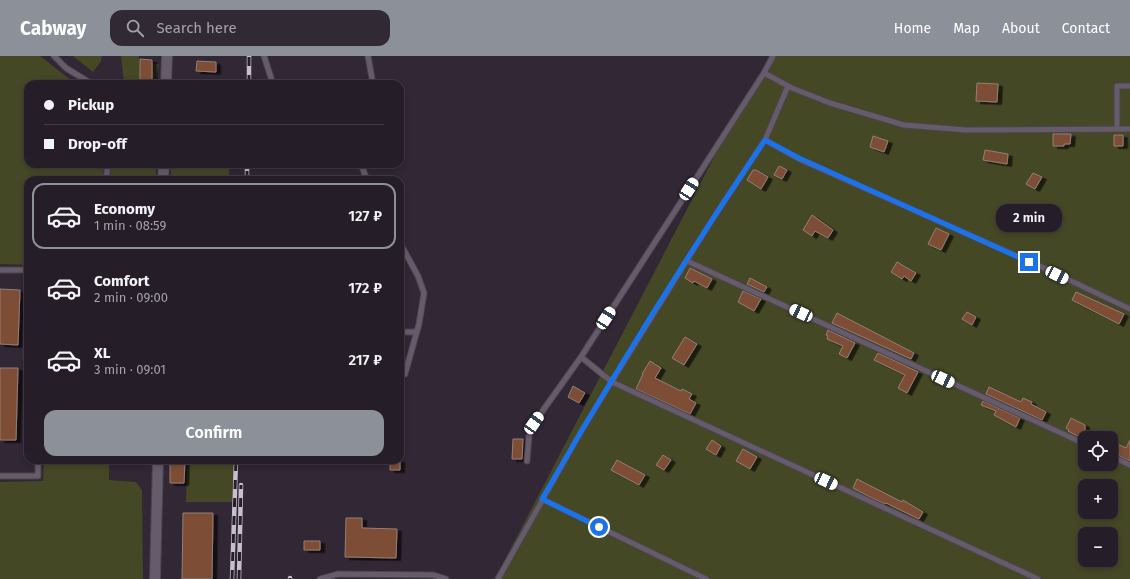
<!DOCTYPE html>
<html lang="en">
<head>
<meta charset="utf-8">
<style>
	body { margin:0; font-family:"Fira Sans",sans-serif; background:#312a34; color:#f1f3f6; height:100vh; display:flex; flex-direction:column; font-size:15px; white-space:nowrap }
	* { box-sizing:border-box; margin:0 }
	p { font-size:13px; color:#a3a2a8 }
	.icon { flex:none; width:22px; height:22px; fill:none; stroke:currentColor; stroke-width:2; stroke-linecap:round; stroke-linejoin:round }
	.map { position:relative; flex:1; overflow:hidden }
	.drawer { position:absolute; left:24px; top:120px; width:380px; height:288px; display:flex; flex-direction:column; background:#251d28; border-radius:12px; box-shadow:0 2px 6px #0003,0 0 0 1px #423b45 }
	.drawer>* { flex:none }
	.guide { position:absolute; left:24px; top:24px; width:380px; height:88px; border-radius:12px; box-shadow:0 2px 6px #0003,0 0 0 1px #423b45; display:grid; align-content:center; height:88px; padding:0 20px; background:#251d28 }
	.fabs { position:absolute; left:1078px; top:375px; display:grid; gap:8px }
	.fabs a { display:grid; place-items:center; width:40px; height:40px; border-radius:8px; background:#251d28; box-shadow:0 2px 6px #0003,0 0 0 1px #423b45; font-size:20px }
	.end { position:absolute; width:18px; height:18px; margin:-9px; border:5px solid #1a73e8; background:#fff; box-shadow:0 0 0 2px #fff }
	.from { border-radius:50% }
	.bubble { position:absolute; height:28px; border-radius:12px; background:#251d28; box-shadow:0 2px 6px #0003,0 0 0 1px #423b45; font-size:13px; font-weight:600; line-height:28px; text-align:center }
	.car { position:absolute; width:12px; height:24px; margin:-12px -6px; border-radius:5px; box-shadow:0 0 3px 1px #0007; background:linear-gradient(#fff 24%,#345 0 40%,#fff 0 76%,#345 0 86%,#fff 0) }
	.guide b { display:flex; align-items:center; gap:14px; height:38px; font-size:15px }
	.guide b+b { border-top:1px solid #423b45 }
	.guide i { width:10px; height:10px; background:#f1f3f6 }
	ul { padding:7px 0 0; list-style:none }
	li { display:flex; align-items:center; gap:12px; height:66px; margin:0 8px 6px; padding:0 12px; border:2px solid transparent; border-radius:12px }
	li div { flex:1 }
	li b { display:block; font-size:15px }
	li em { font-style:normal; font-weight:600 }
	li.active { border-color:#8c9099 }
	li>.icon { width:36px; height:36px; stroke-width:1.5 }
	.action { display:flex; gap:8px; margin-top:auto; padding:8px 20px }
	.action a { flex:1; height:46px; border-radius:12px; background:#8c9099; color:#fff; font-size:16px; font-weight:600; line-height:46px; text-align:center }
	header { display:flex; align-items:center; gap:24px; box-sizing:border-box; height:56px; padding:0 20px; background:#8c9099; color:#fff }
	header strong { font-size:19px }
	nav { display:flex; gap:22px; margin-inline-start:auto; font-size:14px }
	.search { width:280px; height:36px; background:#312a34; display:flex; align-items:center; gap:10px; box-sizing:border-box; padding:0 14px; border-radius:12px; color:#a3a2a8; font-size:15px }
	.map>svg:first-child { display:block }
</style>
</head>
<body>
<header>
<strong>Cabway</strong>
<div class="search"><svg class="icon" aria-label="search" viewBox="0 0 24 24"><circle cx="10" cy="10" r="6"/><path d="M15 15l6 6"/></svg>Search here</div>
<nav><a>Home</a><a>Map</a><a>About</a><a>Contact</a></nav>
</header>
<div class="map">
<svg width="1130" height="523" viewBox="0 0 1130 523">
	<defs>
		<filter id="shadow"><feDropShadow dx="4.5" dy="2.5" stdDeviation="0" flood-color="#0009"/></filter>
	</defs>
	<rect width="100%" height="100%" fill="#312735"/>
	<path fill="#444825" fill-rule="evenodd" d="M0,0h40l36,28h-48v80h76l-2,16h-74v85l-28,-1z
		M73,0h29l-1,5 -8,11z
		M121,0h18v8h20l-5,20h-30z
		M771,0h359v523h-635l243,-468zM1085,382h26v26h-26zM1085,430h26v26h-26zM1085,478h26v26h-26z
		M111,108h45v16h-46z
		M171,108h58v16h-58z
		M44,404h65v20l27,2 6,8 1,89h-143v-97l43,-1z
		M187,404h47l-2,42h-46z"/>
	<path fill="#7d4d35" stroke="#937f76" filter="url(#shadow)" d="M140,3l12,1v20h-12z
		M197,5l19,1v10l-20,-1z
		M977,27l21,1 -1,18 -21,-1z
		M1053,78h18l-1,10h-6v2h-11z
		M1114,79h9v11h-9z
		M873,80l15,5 -4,11 -14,-5z
		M985,94l23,4 -1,10 -24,-4z
		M779,110l8,4 -5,9 -8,-4z
		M753,114h3l12,7 -7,12 -14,-9z
		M1033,117l9,4 -7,12 -9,-5z
		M812,159l21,15 -5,8 -13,-7 -3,5 -9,-6z
		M936,172l13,6 -8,16 -13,-6z
		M897,206l19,11 -5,8 -7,-5 -2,3 -11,-7z
		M690,212l22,11 -5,9 -13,-7 -1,2 -8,-5z
		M750,222l17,9 -3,5 -17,-8z
		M0,233l20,1 -2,55 -18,-1z
		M743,235l18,8 -7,12 -16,-9z
		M1076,236l48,22 -5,10 -47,-24z
		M967,256l9,5 -4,8 -10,-6z
		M837,257l77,40 -3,6 -79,-36z
		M828,274l27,13 -8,15 -8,-4 4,-8 -16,-7 1,-3 -2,-1z
		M685,281l12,7 -13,21 -12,-7z
		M878,297l40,19 -11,21 -9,-5 7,-13 -31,-15z
		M650,305l11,7 -6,10 26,13 1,-2 10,5 -3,5 7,4 -6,11 -54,-25 7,-15h-1z
		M0,312h18l-2,72h-16z
		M573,330l12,7 -6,10 -11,-6z
		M989,331l32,15 2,-4 9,4 -1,2 15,8 -4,8 -56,-26z
		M983,345l37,17 -4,9 -22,-12 2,-4 -15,-6z
		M1071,362l14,7v15l-17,-9 1,-1 -3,-2z
		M513,383h10l-1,20h-10z
		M712,384l9,6 -5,9 -10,-6z
		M1130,384v21l-19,-9v-11l15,7z
		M743,393l14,8 -7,12 -14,-8z
		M663,399l8,5 -7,10 -8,-5z
		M170,404h15l-1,23h-14z
		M390,404h10v10h-10z
		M617,404l28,15 -6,10 -28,-15z
		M857,423l45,23 1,-2 20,12 -4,7 -33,-16 -1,1 -15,-7 -17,-9z
		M183,457h30l-1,66h-30z
		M346,462h16v10l35,1 -1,29 -51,-1z
		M304,485h16v9h-16z"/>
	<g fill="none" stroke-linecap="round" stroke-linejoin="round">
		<g stroke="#4c444f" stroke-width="7">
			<path id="service" d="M54,0l12,12 26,16
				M264,0l9,28
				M368,0l5,28
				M764,17l28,15 38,15 74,22 62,5 164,-1
				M1117,73v-43h13
				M765,84l34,19 245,109 86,41
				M361,108l6,16
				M106,124l2,-16
				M400,187l18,33 6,17 -5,31 -14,50
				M687,205l398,183
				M0,214h28
				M27,214l-1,88h2
				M400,276h16
				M581,301l31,25 426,197
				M1111,400l19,9
				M527,405l2,-25 5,-13 47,-66 183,-284 9,-17
				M0,420h38v-16
				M542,443l164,80
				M320,523l18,-5 95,1 13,4
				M498,523l85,-151 129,-208 53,-80 23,-54"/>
		</g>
		<g stroke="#4c444f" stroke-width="12">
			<path id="minor" d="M166,28l1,-28
				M163,124l1,-16
				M155,523l3,-119"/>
		</g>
		<use href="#service" stroke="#665b6a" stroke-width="5"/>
		<use href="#minor" stroke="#665b6a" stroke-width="10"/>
		<g stroke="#c6c0ca" stroke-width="4.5">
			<path id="rail" d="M249,28v-28
				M247,124v-16
				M232,523l4,-119
				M239,523l2,-94
				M290,523v-1"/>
		</g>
		<use href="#rail" stroke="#271e2b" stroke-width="3" stroke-dasharray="9" stroke-linecap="butt"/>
	</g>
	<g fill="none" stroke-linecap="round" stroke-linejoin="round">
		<path stroke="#1a73e8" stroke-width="5" d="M599,471l-57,-28c70,-122 144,-242 223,-359l34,18 230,104"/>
	</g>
</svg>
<div class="fabs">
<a><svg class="icon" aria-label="locate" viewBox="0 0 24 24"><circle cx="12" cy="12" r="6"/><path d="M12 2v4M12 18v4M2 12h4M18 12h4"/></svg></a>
<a>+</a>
<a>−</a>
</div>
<i class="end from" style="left:599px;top:471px"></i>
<i class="end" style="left:1029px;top:206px"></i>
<div class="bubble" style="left:996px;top:148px;width:66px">2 min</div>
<i class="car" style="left:689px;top:133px;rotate:33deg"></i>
<i class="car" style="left:1057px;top:219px;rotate:116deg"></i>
<i class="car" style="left:801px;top:257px;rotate:295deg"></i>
<i class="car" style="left:606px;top:262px;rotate:33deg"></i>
<i class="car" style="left:943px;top:323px;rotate:115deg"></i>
<i class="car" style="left:534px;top:367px;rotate:35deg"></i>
<i class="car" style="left:826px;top:425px;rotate:115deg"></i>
<div class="guide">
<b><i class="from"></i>Pickup</b>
<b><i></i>Drop-off</b>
</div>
<section class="drawer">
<ul>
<li class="active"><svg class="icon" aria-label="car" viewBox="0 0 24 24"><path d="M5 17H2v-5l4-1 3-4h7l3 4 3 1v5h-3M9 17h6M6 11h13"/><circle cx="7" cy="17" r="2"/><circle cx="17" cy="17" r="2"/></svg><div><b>Economy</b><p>1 min · 08:59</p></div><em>127 ₽</em></li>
<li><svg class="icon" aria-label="car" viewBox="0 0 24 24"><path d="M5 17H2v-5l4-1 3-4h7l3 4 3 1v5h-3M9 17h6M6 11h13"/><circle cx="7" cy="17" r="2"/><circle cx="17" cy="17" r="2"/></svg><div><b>Comfort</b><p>2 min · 09:00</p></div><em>172 ₽</em></li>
<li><svg class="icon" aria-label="car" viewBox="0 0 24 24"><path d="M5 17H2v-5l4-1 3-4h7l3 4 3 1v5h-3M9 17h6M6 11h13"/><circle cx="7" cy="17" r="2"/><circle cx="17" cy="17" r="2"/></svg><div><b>XL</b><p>3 min · 09:01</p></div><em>217 ₽</em></li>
</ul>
<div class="action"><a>Confirm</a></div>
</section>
</div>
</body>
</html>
